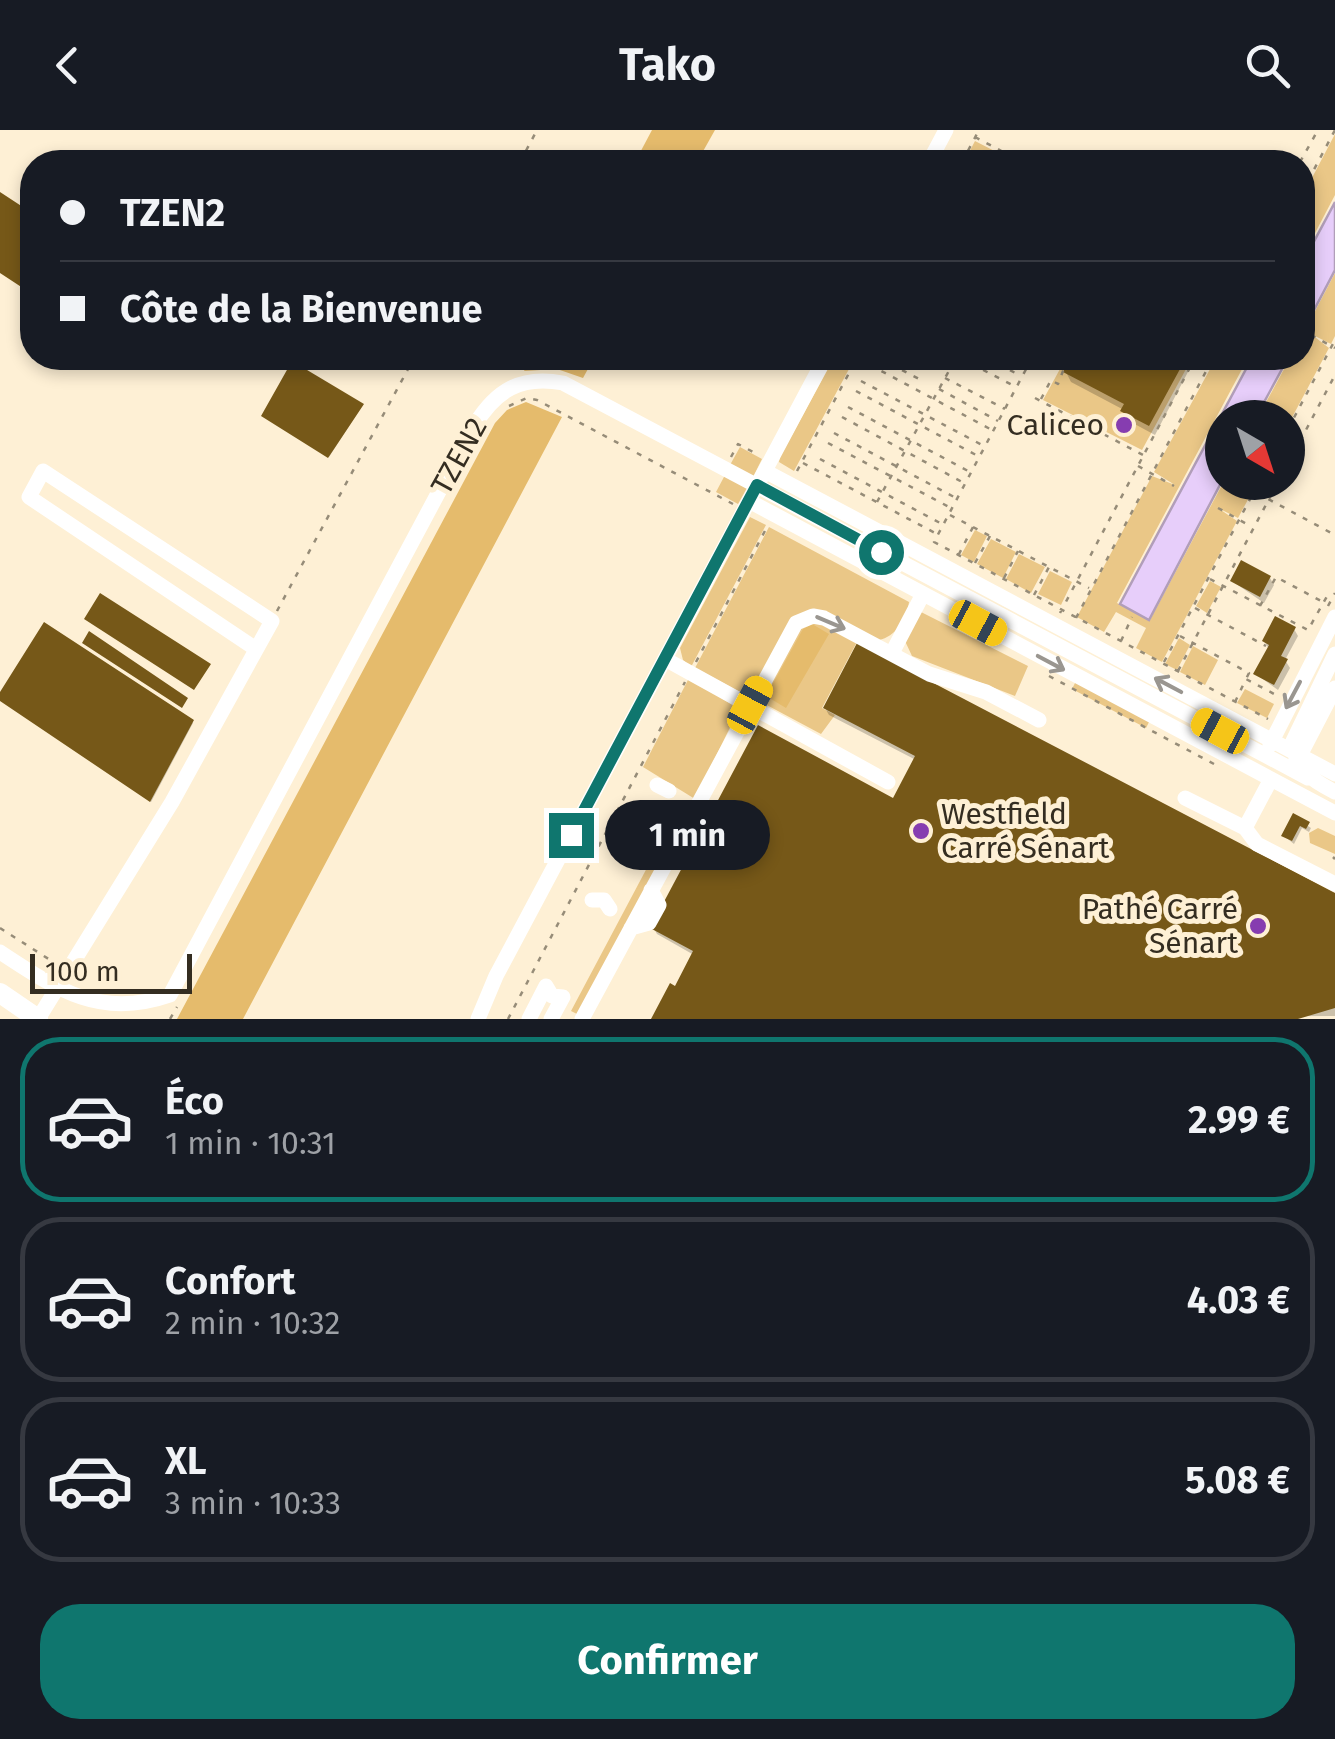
<!DOCTYPE html>
<html lang="fr">
<head>
<meta charset="utf-8">
<style>
	body { margin:0; font-family:"Fira Sans",sans-serif; background:#242831; color:#f1f3f6; height:100vh; display:flex; flex-direction:column; font-size:38px; white-space:nowrap }
	* { box-sizing:border-box; margin:0 }
	p { font-size:32px; color:#9ea1a6 }
	.icon { flex:none; width:55px; height:55px; fill:none; stroke:currentColor; stroke-width:2; stroke-linecap:round; stroke-linejoin:round }
	.map { position:relative; height:889px; overflow:hidden }
	.panel { display:flex; flex-direction:column; background:#171b24; flex:1 }
	.panel>* { flex:none }
	.top-card { position:absolute; left:20px; top:20px; width:1295px; height:220px; border-radius:40px; box-shadow:0 5px 15px #0003; display:grid; align-content:center; height:220px; padding:0 40px; background:#171b24 }
	.needle { width:65px; rotate:141deg }
	.buttons { position:absolute; left:1205px; top:270px; display:grid; gap:20px }
	.buttons a { display:grid; place-items:center; width:100px; height:100px; border-radius:50%; background:#171b24; box-shadow:0 5px 15px #0003; font-size:50px }
	.scale { position:absolute; left:30px; bottom:25px; width:162px; box-sizing:border-box; padding-left:10px; border:5px solid #342d21; border-top:0; font-size:28px; line-height:35px; white-space:nowrap; color:#342d21; -webkit-text-stroke:8px #fef0d5; paint-order:stroke }
	.end { position:absolute; width:45px; height:45px; margin:-22px; border:12px solid #0f766e; background:#fff; box-shadow:0 0 0 5px #fff }
	.from { border-radius:50% }
	.bubble { position:absolute; height:70px; border-radius:35px; background:#171b24; box-shadow:0 5px 15px #0003; font-size:32px; font-weight:700; line-height:70px; text-align:center }
	.car { position:absolute; width:30px; height:60px; margin:-30px -15px; border-radius:12px; box-shadow:0 0 8px 2px #0007; background:linear-gradient(#f5c518 24%,#345 0 40%,#f5c518 0 76%,#345 0 86%,#f5c518 0) }
	.top-card b { display:flex; align-items:center; gap:35px; height:95px; font-size:38px }
	.top-card b+b { border-top:2px solid #363941 }
	.top-card i { width:25px; height:25px; background:#f1f3f6 }
	ul { padding:18px 0 0; list-style:none }
	li { display:flex; align-items:center; gap:30px; height:165px; margin:0 20px 15px; padding:0 20px; border:5px solid #363941; border-radius:40px }
	li div { flex:1 }
	li b { display:block; font-size:38px }
	li em { font-style:normal; font-weight:700 }
	li.on { border-color:#0f766e }
	li>.icon { width:90px; height:90px; stroke-width:1.5 }
	.cta { display:flex; gap:20px; margin-top:auto; padding:20px 40px }
	.cta a { flex:1; height:115px; border-radius:40px; background:#0f766e; color:#fff; font-size:40px; font-weight:700; line-height:115px; text-align:center }
	header { display:flex; justify-content:space-between; align-items:center; height:130px; padding:0 40px; background:#171b24; font-size:45px; font-weight:700 }
	.map>svg:first-child { display:block }
</style>
</head>
<body>
<header><svg class="icon" aria-label="back" viewBox="0 0 24 24"><path d="M15 5l-7 7 7 7"/></svg>Tako<svg class="icon" aria-label="search" viewBox="0 0 24 24"><circle cx="10" cy="10" r="6"/><path d="M15 15l6 6"/></svg></header>
<div class="map">
<svg width="1335" height="889" viewBox="0 0 1335 889">
	<rect width="100%" height="100%" fill="#fef0d5"/>
	<path fill="#eac787" d="M1335,4v61l-32,61v-61z
		M975,11l41,21h-52z
		M1335,143v63l-4,8 -20,-10 18,14 -41,77v-7l-30,-1 32,-59h12l1,-24z
		M834,228h21l-61,113 -15,-9 1,-5z
		M1066,228h126l-50,92 -99,-50z
		M1216,228h32l-131,245 33,17 73,-137h34l-19,35 -20,-10 19,13 -75,141 -26,-14 10,-20 -30,-16 -12,20 -27,-15 75,-141 23,9 -21,-13z
		M740,317l22,12 -9,18 -23,-12z
		M725,345l22,13 -9,16 -22,-12z
		M750,387l16,8 -75,142 -8,-7 -3,-12z
		M769,397l140,75c-2,17 -14,35 -30,38l-68,-28 -59,78 -10,3 -47,-25z
		M975,400l12,6 -13,26 -13,-7z
		M991,409l25,13 -13,26 -26,-14z
		M1019,424l26,13 -14,26 -25,-14z
		M1050,441l22,11 -11,23 -23,-11z
		M1210,451l11,6 -14,26 -11,-7z
		M921,482l107,54 -13,30 -103,-40 -7,-15z
		M813,491l45,19 -36,68 13,7 -14,19 -60,-32 33,-71z
		M1179,508l11,7 -13,25 -12,-6z
		M1193,516l25,14 -13,25 -25,-13z
		M689,548l50,31 -44,90 -52,-32z
		M1077,549l74,39 -5,10 -74,-39z
		M1245,559l29,15 -7,14 -30,-15z
		M683,670l8,4 -112,211 -8,-4z
		M1318,698l17,8v18l-25,-11 -1,-10z"/>
	<path fill="#e5bb6c" d="M652,0h63l-18,32h-62z
		M531,228h63l-11,20 -26,-9 -33,2z
		M526,272l36,15 -319,602h-66l318,-596 12,-13z
		M812,494l17,10 -43,74 -20,-12 37,-67z"/>
	<path fill="#e7cefa" stroke="#b19eb9" stroke-width="2.5" d="M1335,72v68l-32,61v-69z
		M1252,228h36l-32,59 -34,1v63l-73,139 -29,-16z"/>
	<path fill="#0003" d="M1075,228h104l10,12 -34,65 -26,-14 -5,-11 -53,-28 -5,-10z
		M362,276l-33,51 -65,-40z
		M1270,448l4,7 -10,18 -32,-22z
		M1294,499l4,7 -13,24 5,8 -12,22 -22,-16 13,-25 -5,-8z
		M0,567l192,25 1,1 -42,79z
		M825,578l510,188v120l-682,3 24,-30 17,-34 -37,-21 -4,-7 241,-126 22,-41 -87,-45z
		M1294,687l17,11 -2,4 -7,-4 -8,16 -10,-8z"/>
	<path fill="#765818" d="M0,62l32,21v81l-32,-21z
		M1070,228h116l-37,68 -29,-15 4,-7 -61,-32z
		M292,231l72,43 -36,54 -67,-42z
		M1241,430l30,16 -11,21 -30,-16z
		M100,463l111,71 -17,26 -110,-71z
		M1275,486l21,11 -15,29 7,3 -14,26 -21,-11 16,-29 -7,-4z
		M44,492l150,98 -44,82 -150,-101v-9z
		M89,501l99,67 -6,10 -100,-65z
		M857,513l478,250v115l-37,11h-647l19,-36 5,3 18,-35 -43,-23 108,-203 135,73 22,-42 -92,-48z
		M1293,683l17,9 -4,7 -6,-3 -8,15 -11,-5z"/>
	<g fill="none" stroke-linecap="round" stroke-linejoin="round">
		<path stroke="#968c78" stroke-width="2.5" stroke-dasharray="5 8" stroke-linecap="butt" d="M975,7l47,25
			M520,32l17,-32
			M962,32l17,-32
			M1300,32l18,-32
			M1302,62l33,-62
			M1311,205l24,13
			M879,228l42,22
			M960,228l56,29
			M987,228l34,18
			M1012,228l16,8
			M1032,228l-98,184 334,177
			M870,235l122,65
			M945,248l60,31
			M861,251l123,65
			M939,259l59,32
			M856,261l122,65
			M1035,268l108,57
			M1041,269l10,-19 7,4 10,-26
			M509,276l18,-8 10,2 196,104
			M848,277l122,65
			M842,287l122,66
			M1288,299l47,-89
			M834,303l122,65
			M1288,304l11,7
			M828,313l123,65
			M731,327l7,-13 19,10
			M820,329l122,65
			M803,333l134,71
			M1288,334l47,-89
			M1138,336l36,20
			M797,341l60,-113
			M1257,363l78,42
			M877,372l79,-144
			M1218,378l34,19
			M950,385l23,12 -14,27
			M973,397l116,61
			M975,433l15,-27
			M1004,448l14,-27
			M1210,449l98,51 22,-39
			M1034,465l15,-28
			M1260,476l16,-29 47,25
			M1328,476l7,-13
			M1195,478l71,38
			M277,481l137,-253
			M1060,483l135,-255
			M1076,488l137,-260
			M1180,506l69,37 -3,6
			M1121,511l11,-24
			M696,532l71,-135
			M1164,532l95,-180
			M1178,541l100,-189
			M1049,546l165,88
			M1235,572l11,-23 32,17
			M1333,727l2,2
			M0,798l58,37
			M170,889l7,-12
			M508,889l177,-337"/>
		<path stroke="#fff" stroke-width="15" d="M929,32l17,-32
			M765,341l570,303
			M749,371l586,312
			M892,523l31,-59
			M1335,524l-42,87c1,29 19,39 42,51
			M665,529l223,123
			M1270,615l65,-128
			M1295,635l40,-77
			M657,655l12,6
			M1185,668l60,30 12,16 78,40
			M1245,698l26,-49
			M592,770h12l6,9
			M631,798l18,-5 10,-18 -8,-15
			M0,822c59,39 101,67 170,43l304,-569c22,-36 47,-51 89,-43l745,395
			M38,889l134,-217 100,-181 -229,-150 -14,26 227,152
			M478,889l18,-43 329,-618
			M529,889l17,-33 6,10 11,1 -12,22
			M582,889l214,-396 17,-7 11,2 105,56 57,18 53,28"/>
		<path stroke="#fff" stroke-width="20" d="M0,863l38,26"/>
	</g>
	<defs><path id="oneway-shaft" d="M-6 0H5M1.5-3L5.5 0L1.5 3" fill="none" stroke-width="1.6" stroke-linecap="round" stroke-linejoin="round" transform="scale(2.5)"/></defs>
	<g stroke="#9a9690">
		<use href="#oneway-shaft" transform="translate(831 493) rotate(23)"/>
		<use href="#oneway-shaft" transform="translate(1051 533) rotate(28)"/>
		<use href="#oneway-shaft" transform="translate(1168 555) rotate(-152)"/>
		<use href="#oneway-shaft" transform="translate(1293 565) rotate(118)"/>
	</g>
	<g fill="none" stroke-linecap="round" stroke-linejoin="round">
		<path stroke="#0f766e" stroke-width="12" d="M571,705l186,-350 124,67"/>
	</g>
	<g fill="#863db0" stroke="#fef0d5" stroke-width="4">
		<circle cx="1124" cy="295" r="10"/>
		<circle cx="921" cy="701" r="10"/>
		<circle cx="1258" cy="796" r="10"/>
	</g>
	<g text-anchor="middle" dominant-baseline="central" stroke-width="10" stroke-linejoin="round" paint-order="stroke">
		<g font-size="30" fill="#342d21" stroke="#fef0d5" text-anchor="end">
			<text x="1104" y="295">Caliceo</text>
			<text x="941" y="684" text-anchor="start">Westfield<tspan x="941" dy="34">Carré Sénart</tspan></text>
			<text x="1238" y="779">Pathé Carré<tspan x="1238" dy="34">Sénart</tspan></text>
		</g>
		<g font-size="30" fill="#342d21" stroke="#fef0d5">
			<text transform="translate(459 326) rotate(-61)">TZEN2</text>
		</g>
	</g>
</svg>
<div class="buttons">
<a><svg class="needle" viewBox="-14 -14 28 28"><path d="M0-13l5 13h-10z" fill="#e53935"/><path d="M0 13l5-13h-10z" fill="#9ea1a6"/></svg></a>
</div>
<div class="scale">100 m</div>
<i class="end from" style="left:881px;top:422px"></i>
<i class="end" style="left:571px;top:705px"></i>
<div class="bubble" style="left:605px;top:670px;width:165px">1 min</div>
<i class="car" style="left:978px;top:493px;rotate:118deg"></i>
<i class="car" style="left:750px;top:575px;rotate:28deg"></i>
<i class="car" style="left:1220px;top:601px;rotate:298deg"></i>
<div class="top-card">
<b><i class="from"></i>TZEN2</b>
<b><i></i>Côte de la Bienvenue</b>
</div>
</div>
<section class="panel">
<ul>
<li class="on"><svg class="icon" aria-label="car" viewBox="0 0 24 24"><path d="M5 17H2v-5l4-1 3-4h7l3 4 3 1v5h-3M9 17h6M6 11h13"/><circle cx="7" cy="17" r="2"/><circle cx="17" cy="17" r="2"/></svg><div><b>Éco</b><p>1 min · 10:31</p></div><em>2.99 €</em></li>
<li><svg class="icon" aria-label="car" viewBox="0 0 24 24"><path d="M5 17H2v-5l4-1 3-4h7l3 4 3 1v5h-3M9 17h6M6 11h13"/><circle cx="7" cy="17" r="2"/><circle cx="17" cy="17" r="2"/></svg><div><b>Confort</b><p>2 min · 10:32</p></div><em>4.03 €</em></li>
<li><svg class="icon" aria-label="car" viewBox="0 0 24 24"><path d="M5 17H2v-5l4-1 3-4h7l3 4 3 1v5h-3M9 17h6M6 11h13"/><circle cx="7" cy="17" r="2"/><circle cx="17" cy="17" r="2"/></svg><div><b>XL</b><p>3 min · 10:33</p></div><em>5.08 €</em></li>
</ul>
<div class="cta"><a>Confirmer</a></div>
</section>
</body>
</html>
